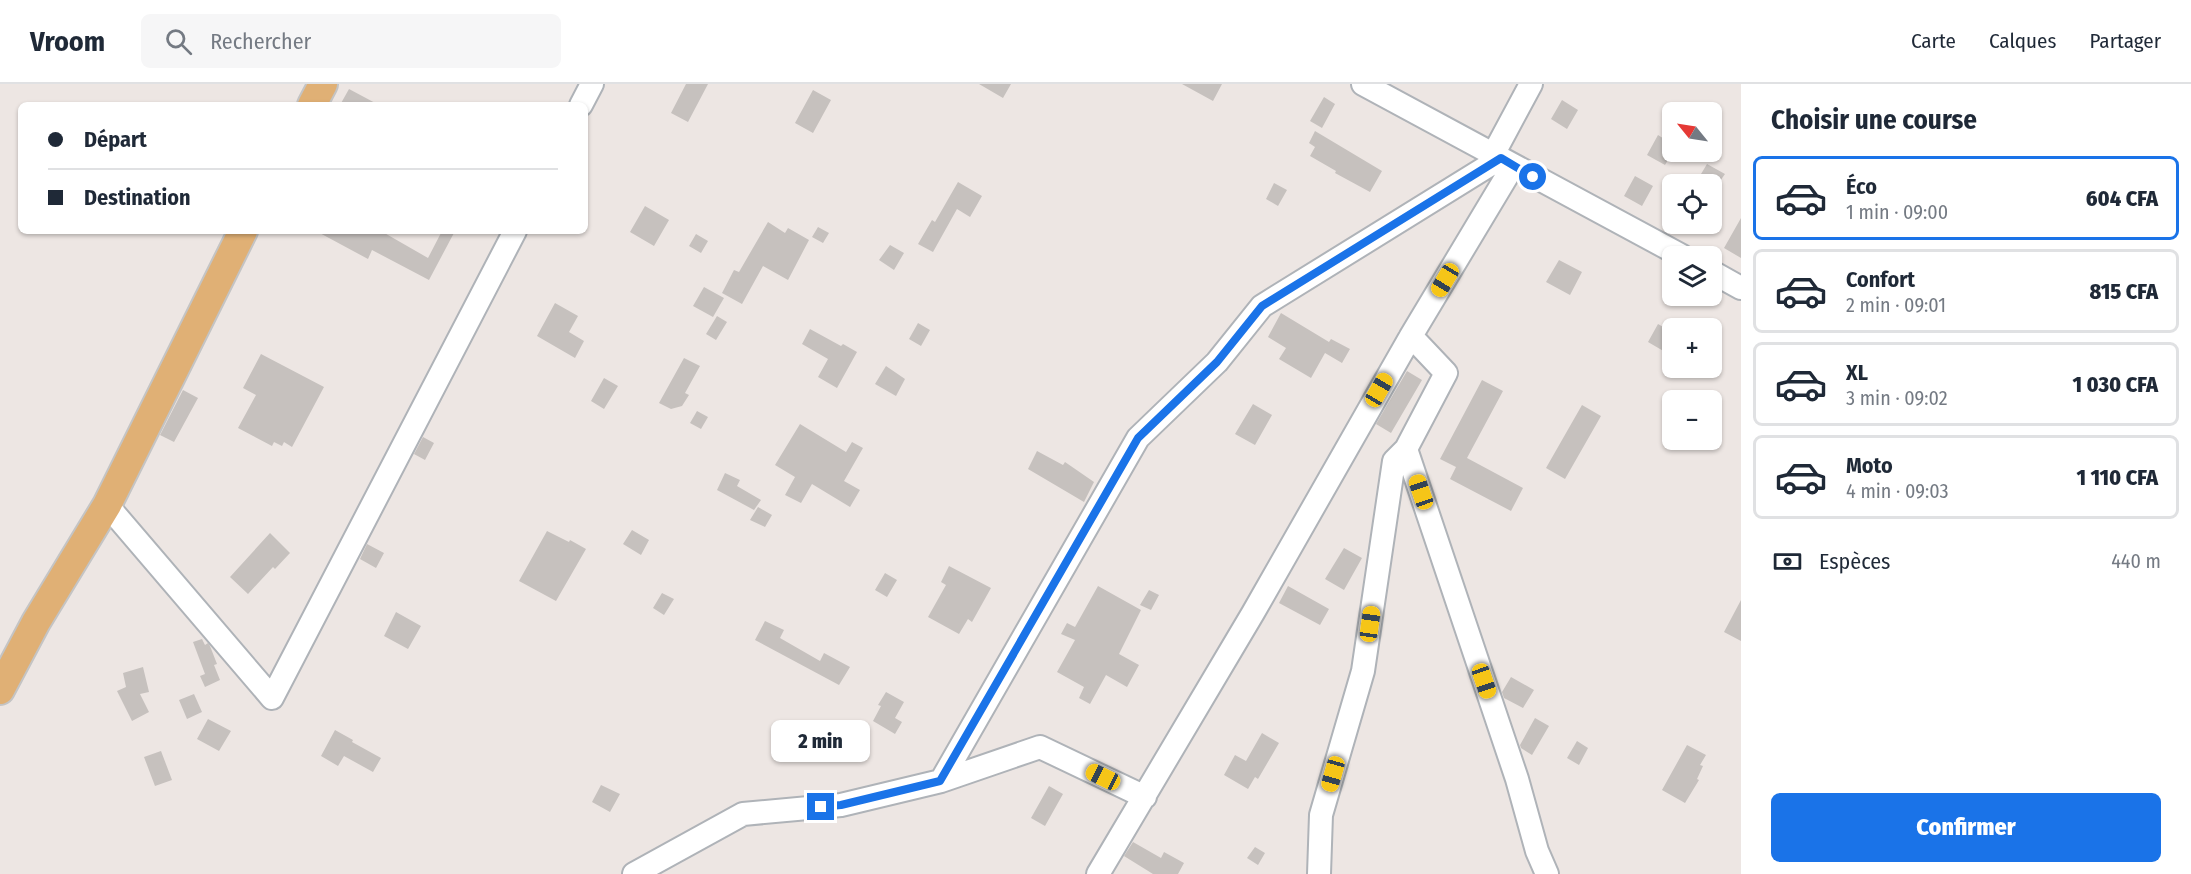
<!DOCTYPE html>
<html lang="fr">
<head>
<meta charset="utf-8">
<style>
	body { margin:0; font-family:"Fira Sans Condensed",sans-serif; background:#f6f6f7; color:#1f2937; height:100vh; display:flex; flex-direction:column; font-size:22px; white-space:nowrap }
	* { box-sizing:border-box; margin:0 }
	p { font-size:20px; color:#747a83 }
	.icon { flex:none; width:33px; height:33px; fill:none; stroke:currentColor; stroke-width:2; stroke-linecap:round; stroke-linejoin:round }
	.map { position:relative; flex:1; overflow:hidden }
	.details { display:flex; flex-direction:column; background:#fff; width:450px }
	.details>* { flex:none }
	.guide { position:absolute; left:18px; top:18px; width:570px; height:132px; border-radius:9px; box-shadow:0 2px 4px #0004; display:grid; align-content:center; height:132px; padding:0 30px; background:#fff }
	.needle { width:39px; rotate:300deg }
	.tools { position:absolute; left:1662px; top:18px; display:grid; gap:12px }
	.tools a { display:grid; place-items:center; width:60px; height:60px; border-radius:9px; background:#fff; box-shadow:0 2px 4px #0004; font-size:30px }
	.end { position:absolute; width:27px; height:27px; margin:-14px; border:8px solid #1a73e8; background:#fff; box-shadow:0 0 0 3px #fff }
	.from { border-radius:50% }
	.bubble { position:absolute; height:42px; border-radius:9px; background:#fff; box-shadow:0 2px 4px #0004; font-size:20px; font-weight:800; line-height:42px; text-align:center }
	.car { position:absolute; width:18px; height:36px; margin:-18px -9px; border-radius:8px; box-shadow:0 0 4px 2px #0007; background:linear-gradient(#f5c518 24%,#345 0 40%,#f5c518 0 76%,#345 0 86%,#f5c518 0) }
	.guide b { display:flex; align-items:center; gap:21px; height:57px; font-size:22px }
	.guide b+b { border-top:2px solid #e0e1e3 }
	.guide i { width:15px; height:15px; background:#1f2937 }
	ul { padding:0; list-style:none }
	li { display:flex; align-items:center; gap:18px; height:84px; margin:0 12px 9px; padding:0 18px; border:3px solid #e0e1e3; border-radius:9px }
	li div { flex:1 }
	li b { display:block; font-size:22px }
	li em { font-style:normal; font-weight:800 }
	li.current { border-color:#1a73e8 }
	li>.icon { width:54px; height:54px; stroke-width:1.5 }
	h2 { padding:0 30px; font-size:27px; line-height:72px }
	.pay { display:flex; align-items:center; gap:15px; height:66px; padding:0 30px; font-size:22px }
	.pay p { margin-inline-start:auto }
	.cta { display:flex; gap:12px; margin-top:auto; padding:12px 30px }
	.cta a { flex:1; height:69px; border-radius:9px; background:#1a73e8; color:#fff; font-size:24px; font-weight:800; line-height:69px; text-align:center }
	header { display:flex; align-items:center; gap:36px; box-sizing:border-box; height:84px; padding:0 30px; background:#fff; border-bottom:2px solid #e0e1e3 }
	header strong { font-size:28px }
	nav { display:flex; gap:33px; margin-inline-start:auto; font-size:21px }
	.search { width:420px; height:54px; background:#f6f6f7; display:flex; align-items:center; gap:15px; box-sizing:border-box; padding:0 21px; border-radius:9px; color:#747a83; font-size:22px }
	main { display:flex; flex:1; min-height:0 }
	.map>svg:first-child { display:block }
</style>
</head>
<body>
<header>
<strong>Vroom</strong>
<div class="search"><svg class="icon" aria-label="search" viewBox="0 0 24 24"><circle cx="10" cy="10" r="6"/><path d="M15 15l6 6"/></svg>Rechercher</div>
<nav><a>Carte</a><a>Calques</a><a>Partager</a></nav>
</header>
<main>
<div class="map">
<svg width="1741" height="790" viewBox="0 0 1741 790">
	<rect width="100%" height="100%" fill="#ede6e3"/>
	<path fill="#c6c1be" d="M686,0h22l-20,38 -17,-9z
		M979,0h32l-8,14z
		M1182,0h40l-9,17z
		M349,5l30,16h-39z
		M813,6l18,10 -18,33 -18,-10z
		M1324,13l11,7 -13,24 -12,-7z
		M1562,16l16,10 -11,19 -16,-10z
		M1315,47l67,40 -12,21 -35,-19 1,-2 -26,-15 5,-9 -6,-4z
		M1658,51l14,9v9l-7,12 -18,-10z
		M1707,80l18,10 -7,10h-23z
		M1635,92l18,10 -11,20 -18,-10z
		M958,98l24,14 -12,21 -13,-8 -24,43 -15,-8 14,-24 3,2z
		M1274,99l13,7 -9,16 -12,-7z
		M645,122l24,14 -15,26 -24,-14z
		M1741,134v40l-17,-10z
		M768,138l17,11 3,-5 21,12 -21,40 -25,-14 -21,38 -20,-11 12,-23 5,2z
		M818,143l11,6 -6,10 -11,-6z
		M316,147h65l47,27 14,-27h13l-26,49 -57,-30 -4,9z
		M696,150l12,7 -7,12 -12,-7z
		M890,161l14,8 -10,17 -15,-10z
		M1559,176l23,12 -12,23 -24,-13z
		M704,203l20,11 -11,19 -20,-11z
		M555,219l23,13 -9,16 15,9 -9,17 -38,-22z
		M1281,229l48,29 2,-3 19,10 -8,14 -17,-10 -14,25 -32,-19 7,-11 -18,-11z
		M717,232l10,6 -11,18 -10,-6z
		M918,239l12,7 -9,16 -12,-7z
		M1658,240l14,8v24l-24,-14z
		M810,245l31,17 2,-2 14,8 -20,36 -19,-11 10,-18 -26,-15z
		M261,270l63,33 -32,60 -8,-5 -2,4 -8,-4 -2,4 -34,-18 18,-33 -13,-7z
		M684,274l16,8 -15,27 4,2 -7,11 -11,3 -12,-6z
		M886,282l19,13 -9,17 -21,-12z
		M1407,287l15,9 -31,53 -15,-9z
		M604,294l14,8 -14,23 -13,-8z
		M1482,296l21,11 -36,67 56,30 -12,23 -61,-32 6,-12 -16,-8z
		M183,306l15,8 -24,44 -14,-7z
		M1253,320l19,11 -17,30 -20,-11z
		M1582,321l19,11 -36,63 -19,-11z
		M697,327l11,6 -7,12 -11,-6z
		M800,340l46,28 6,-10 11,6 -19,33 16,9 -10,17 -38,-23 -11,19 -16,-8 10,-18 -20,-12z
		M423,353l11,6 -9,17 -11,-6z
		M1037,367l26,14 2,-3 29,20 -10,20 -56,-33z
		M725,389l15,7 -3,6 24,14 -7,10 -37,-20z
		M758,423l14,8 -7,12 -15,-7z
		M632,446l17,10 -8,15 -18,-11z
		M547,447l22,11 1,-2 16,9 -30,52 -37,-20z
		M270,449l20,20 -15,16 -2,-2 -25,27 -18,-17z
		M367,460l17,9 -8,15 -16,-9z
		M1344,464l18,10 -18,32 -19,-11z
		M949,482l42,22 -19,34 -4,-3 -9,15 -31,-17 18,-32 -5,-3z
		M885,489l12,7 -10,17 -12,-7z
		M1098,502l43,24 -22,44 20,11 -12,22 -21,-12 -16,29 -11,-6 5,-11 -27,-15 18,-32 -14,-6 6,-11 8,4z
		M1288,502l41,23 -9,16 -41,-22z
		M1149,506l10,5 -8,15 -11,-5z
		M662,509l12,6 -10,16 -11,-7z
		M1741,516v41l-17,-9z
		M396,528l25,14 -13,23 -24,-13z
		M765,537l19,9 -4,8 40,23 4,-8 26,14 -11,18 -84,-45z
		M202,555l3,6 3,-2 2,3 7,18 -3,1 6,15 -15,7 -5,-11 5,-2 -12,-32z
		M143,583l6,25 -9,2 9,18 -17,9 -15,-30 9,-4 -3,-14z
		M1511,593l23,13 -11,18 -19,-10 -2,-6z
		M886,608l18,10 -9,16 7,4 -7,12 -22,-13 8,-15 -3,-1z
		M194,610l8,18 -15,7 -8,-19z
		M1535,634l14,8 -17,29 -11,-7 -1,-3z
		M208,635l23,12 -12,20 -22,-12z
		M335,646l18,10 -1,2 29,16 -8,14 -29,-16 -6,10 -17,-10z
		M1262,649l17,10 -21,36 -3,-2 -7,12 -24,-14 11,-20 11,6z
		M1577,657l11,7 -9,17 -12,-7z
		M1687,661l19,10 -6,10 3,1 -6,13 2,1 -14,23 -23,-13z
		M161,667l11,29 -17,6 -11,-29z
		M601,701l19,9 -10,18 -18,-10z
		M1049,702l14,8 -18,32 -14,-8z
		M1133,758l28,16 3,-6 20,11 -6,11h-25l-29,-18z
		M1255,763l10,6 -7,12 -11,-7z"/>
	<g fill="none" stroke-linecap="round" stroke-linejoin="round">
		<g stroke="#afb3b8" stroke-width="26">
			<path id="minor" d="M1363,0l319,172
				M581,21l11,-21
				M1494,69l37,-69
				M1712,188l29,16
				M1406,365l111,330 20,72 10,23
				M107,421l165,193 243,-467
				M941,697l99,-34 105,50
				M634,790l109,-60 98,-9 100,-24 197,-343 79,-76 45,-56 239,-148
				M1098,790l155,-261 158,-277 102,-170
				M1319,790l2,-59 42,-144 31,-210 12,-12 40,-76 -35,-37"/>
		</g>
		<g stroke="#c4c4c4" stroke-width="32">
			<path id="major" d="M312,21l11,-21
				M0,606l36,-68 71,-117 136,-274"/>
		</g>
		<use href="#minor" stroke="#fff" stroke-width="22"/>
		<use href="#major" stroke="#e0b075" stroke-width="28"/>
	</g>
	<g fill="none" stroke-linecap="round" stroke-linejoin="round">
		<path stroke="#1a73e8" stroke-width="8" d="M821,723l20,-2 99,-24 198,-343 79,-76 45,-56 239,-148 32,19"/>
	</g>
</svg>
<div class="tools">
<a><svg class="needle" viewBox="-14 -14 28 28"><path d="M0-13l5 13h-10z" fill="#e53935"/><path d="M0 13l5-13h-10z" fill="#747a83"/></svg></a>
<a><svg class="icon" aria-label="locate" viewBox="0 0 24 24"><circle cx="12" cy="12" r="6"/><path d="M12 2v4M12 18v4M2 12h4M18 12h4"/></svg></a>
<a><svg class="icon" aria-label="layers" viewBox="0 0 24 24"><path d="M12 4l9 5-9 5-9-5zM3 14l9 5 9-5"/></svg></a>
<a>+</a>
<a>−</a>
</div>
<i class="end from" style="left:1533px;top:93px"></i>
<i class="end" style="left:821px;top:723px"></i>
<div class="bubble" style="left:771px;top:636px;width:99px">2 min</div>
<i class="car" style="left:1445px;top:196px;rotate:211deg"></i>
<i class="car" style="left:1379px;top:306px;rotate:30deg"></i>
<i class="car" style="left:1421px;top:408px;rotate:341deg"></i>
<i class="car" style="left:1370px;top:540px;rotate:8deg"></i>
<i class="car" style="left:1484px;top:597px;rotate:161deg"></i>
<i class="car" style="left:1333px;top:690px;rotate:196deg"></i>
<i class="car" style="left:1103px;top:693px;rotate:296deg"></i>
<div class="guide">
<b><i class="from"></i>Départ</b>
<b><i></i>Destination</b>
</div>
</div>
<section class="details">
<h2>Choisir une course</h2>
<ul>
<li class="current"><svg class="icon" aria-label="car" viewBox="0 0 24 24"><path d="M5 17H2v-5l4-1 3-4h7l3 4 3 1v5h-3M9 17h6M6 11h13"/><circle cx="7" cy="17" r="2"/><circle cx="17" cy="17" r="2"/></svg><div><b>Éco</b><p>1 min · 09:00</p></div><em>604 CFA</em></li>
<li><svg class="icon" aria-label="car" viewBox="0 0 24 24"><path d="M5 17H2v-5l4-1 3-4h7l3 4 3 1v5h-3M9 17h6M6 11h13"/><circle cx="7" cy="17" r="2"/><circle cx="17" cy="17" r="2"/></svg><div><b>Confort</b><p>2 min · 09:01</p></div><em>815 CFA</em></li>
<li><svg class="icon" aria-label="car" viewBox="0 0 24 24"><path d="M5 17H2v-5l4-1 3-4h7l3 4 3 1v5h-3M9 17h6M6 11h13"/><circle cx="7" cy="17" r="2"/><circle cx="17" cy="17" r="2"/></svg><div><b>XL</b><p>3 min · 09:02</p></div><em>1 030 CFA</em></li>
<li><svg class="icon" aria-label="car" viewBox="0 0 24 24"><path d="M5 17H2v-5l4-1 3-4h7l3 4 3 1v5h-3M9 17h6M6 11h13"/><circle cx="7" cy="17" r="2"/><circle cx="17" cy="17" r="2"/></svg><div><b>Moto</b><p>4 min · 09:03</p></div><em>1 110 CFA</em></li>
</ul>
<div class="pay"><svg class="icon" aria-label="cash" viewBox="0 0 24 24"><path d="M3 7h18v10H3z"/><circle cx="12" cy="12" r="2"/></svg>Espèces<p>440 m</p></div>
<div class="cta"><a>Confirmer</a></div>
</section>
</main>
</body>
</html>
